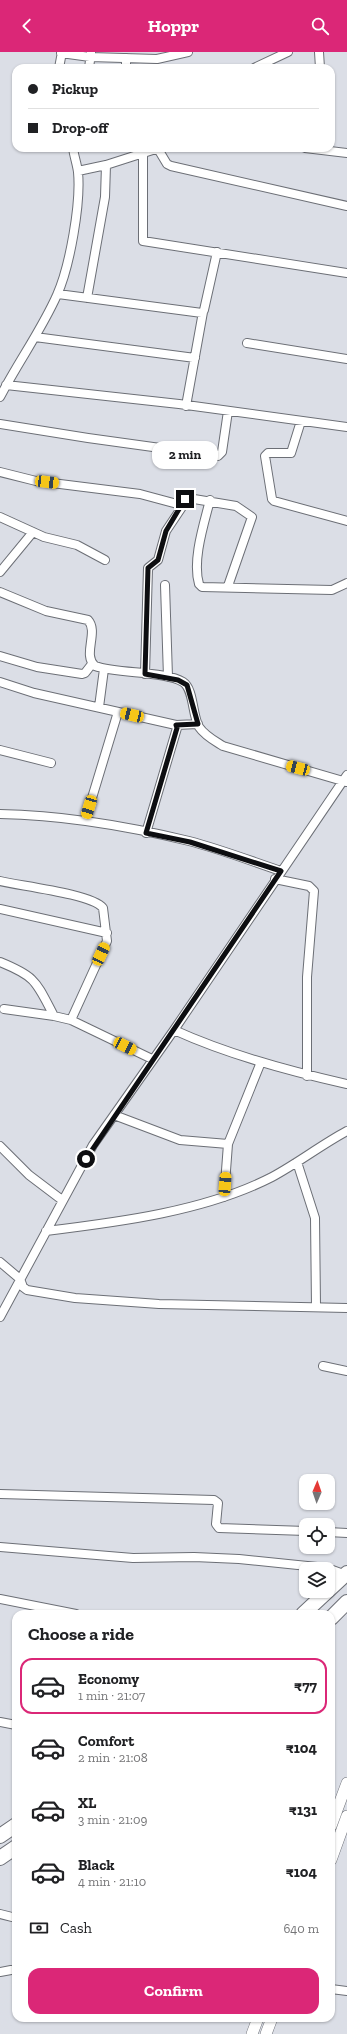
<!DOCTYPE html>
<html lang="en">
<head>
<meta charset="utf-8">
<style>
	body { margin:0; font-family:"Zilla Slab",serif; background:#f2f2f2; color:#202124; height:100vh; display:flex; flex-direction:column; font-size:15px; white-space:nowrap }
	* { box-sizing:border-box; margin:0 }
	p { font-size:13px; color:#757577 }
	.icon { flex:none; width:22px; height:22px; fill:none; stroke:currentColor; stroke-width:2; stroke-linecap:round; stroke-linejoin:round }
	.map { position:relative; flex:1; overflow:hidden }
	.details { position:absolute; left:12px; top:1558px; width:323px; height:412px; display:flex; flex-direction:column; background:#fff; border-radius:12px; box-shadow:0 1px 3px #0004 }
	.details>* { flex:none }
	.banner { position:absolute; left:12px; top:12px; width:323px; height:88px; border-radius:12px; box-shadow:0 1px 3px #0004; display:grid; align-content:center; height:88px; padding:0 16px; background:#fff }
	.needle { width:26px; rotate:2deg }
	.buttons { position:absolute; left:299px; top:1422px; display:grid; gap:8px }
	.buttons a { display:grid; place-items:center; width:36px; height:36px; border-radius:8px; background:#fff; box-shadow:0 1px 3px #0004; font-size:20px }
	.end { position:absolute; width:18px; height:18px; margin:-9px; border:5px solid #0d0e11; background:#fff; box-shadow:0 0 0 2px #fff }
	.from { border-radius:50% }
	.bubble { position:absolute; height:28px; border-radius:12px; background:#fff; box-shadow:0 1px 3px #0004; font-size:13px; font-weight:800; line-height:28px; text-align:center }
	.car { position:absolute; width:12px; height:24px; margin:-12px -6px; border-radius:5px; box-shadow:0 0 3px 1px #0007; background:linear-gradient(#f5c518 24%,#345 0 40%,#f5c518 0 76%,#345 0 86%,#f5c518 0) }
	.banner b { display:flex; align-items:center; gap:14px; height:38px; font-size:15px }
	.banner b+b { border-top:1px solid #e0e0e0 }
	.banner i { width:10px; height:10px; background:#202124 }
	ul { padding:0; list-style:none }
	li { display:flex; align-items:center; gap:12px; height:56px; margin:0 8px 6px; padding:0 8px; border:2px solid transparent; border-radius:12px }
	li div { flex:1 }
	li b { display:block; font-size:15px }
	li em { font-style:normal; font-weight:800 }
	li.active { border-color:#db2777 }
	li>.icon { width:36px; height:36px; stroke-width:1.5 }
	h2 { padding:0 16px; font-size:18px; line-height:48px }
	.pay { display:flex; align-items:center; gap:10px; height:44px; padding:0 16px; font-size:15px }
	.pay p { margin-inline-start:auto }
	.button { display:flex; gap:8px; margin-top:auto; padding:8px 16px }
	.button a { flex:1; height:46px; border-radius:12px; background:#db2777; color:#fff; font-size:16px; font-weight:800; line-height:46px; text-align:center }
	header { display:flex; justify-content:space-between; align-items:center; height:52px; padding:0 16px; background:#db2777; color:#fff; font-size:18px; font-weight:800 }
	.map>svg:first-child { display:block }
</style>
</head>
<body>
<header><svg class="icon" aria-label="back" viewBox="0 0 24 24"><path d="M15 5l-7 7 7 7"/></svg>Hoppr<svg class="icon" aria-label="search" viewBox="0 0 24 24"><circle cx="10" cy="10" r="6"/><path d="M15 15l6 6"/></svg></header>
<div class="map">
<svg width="347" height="1982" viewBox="0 0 347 1982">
	<rect width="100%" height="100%" fill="#dbdee6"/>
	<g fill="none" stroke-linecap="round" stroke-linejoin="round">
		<g stroke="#6c6f76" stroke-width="10">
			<path id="street" d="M319,0l1,16
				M61,1l29,4 67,2 31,-7
				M59,16l3,-16
				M89,16l2,-15
				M126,16v-10
				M254,16l34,-16
				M305,96l42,5
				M158,97l9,15 4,2 176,40
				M143,101v88l204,32
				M78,119l28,-6 53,-17
				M58,242l144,19 2,-3 13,-58
				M87,246l18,-101 1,-32
				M35,285l160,21
				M247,291l100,16
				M6,333l173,19 168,23
				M0,345c18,-35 41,-66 57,-102 13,-29 24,-92 21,-123 -1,-8 -4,-16 -5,-24
				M186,354l17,-94
				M301,369l-10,32h-23l-3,3 7,43 2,2 73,20
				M0,372l88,14 130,18 4,-4 6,-41
				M0,420l36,9 104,13 41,11
				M210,448c-6,24 -18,60 -11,84l3,3 130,3 15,-7
				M0,465l44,20 33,8 28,15
				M0,520l33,-40
				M165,533l3,92
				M0,540l46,19 42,9c11,12 -6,35 7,46 23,8 70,5 88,16 11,7 9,33 16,45 6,9 16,14 24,19l123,36
				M0,604l37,11 45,7 3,-1 7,-9
				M145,622l3,-106 10,-8 8,-29 22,-33 48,8 16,11 -24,69
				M0,630l34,11 142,32 1,3 -31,105
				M99,655l5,-38
				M176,673l22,-1
				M0,698l51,13
				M0,762c63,1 127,12 189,27 31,8 62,20 92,30
				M85,769l33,-109
				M275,827l34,7 5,5 -7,86v99
				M0,829c21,5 92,13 103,27l4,33 -36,79
				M0,857l107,24
				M0,910c37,15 36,20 54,54
				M4,957l50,7 17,4 81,39
				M174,978c55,25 114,41 173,54
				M114,1063l66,25 48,4
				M0,1094l29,29 33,25
				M297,1110l18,56 1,88
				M224,1145l4,-53 33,-82
				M46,1179c74,-9 160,-20 226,-54 26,-14 49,-32 75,-46
				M0,1210l20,17 3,8 4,3 48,8 84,6 188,4
				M0,1265l93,-172 81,-115 173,-255
				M323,1314l24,5
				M0,1442l214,6 4,3 -2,21 3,4 87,3
				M328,1480l19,1
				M0,1495l133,11 61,-1 45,2 88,9 19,7
				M0,1547l76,15
				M0,1670l16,3
				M0,1862l16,4
				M0,1920l11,-2
				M331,1937l16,2"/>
		</g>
		<g stroke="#6c6f76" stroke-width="12">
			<path id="secondary" d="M331,1774l16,-43
				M331,1808l16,-44
				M252,1982l6,-16
				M266,1982l6,-16"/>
		</g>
		<g stroke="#6c6f76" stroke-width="16">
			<path id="highway" d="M303,1562l44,-41
				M331,1566l16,-16
				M0,1784l16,-11
				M0,1806l16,-11"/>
		</g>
		<use href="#street" stroke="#fff" stroke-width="8"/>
		<use href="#secondary" stroke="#fff" stroke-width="11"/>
		<use href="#highway" stroke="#fff" stroke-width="14"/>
	</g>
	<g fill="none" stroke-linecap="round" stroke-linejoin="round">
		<path stroke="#0d0e11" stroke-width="5" d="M86,1107l195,-288 -91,-29 -44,-9 31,-105 -1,-3 22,-1 -11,-39 -9,-5 -33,-6 3,-106 10,-8 8,-29 19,-32"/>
	</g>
</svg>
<div class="buttons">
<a><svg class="needle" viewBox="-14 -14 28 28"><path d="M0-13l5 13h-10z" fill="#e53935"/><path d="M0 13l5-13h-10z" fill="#757577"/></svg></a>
<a><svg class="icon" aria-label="locate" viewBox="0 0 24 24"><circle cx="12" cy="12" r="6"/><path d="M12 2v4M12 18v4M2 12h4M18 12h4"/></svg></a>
<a><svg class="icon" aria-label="layers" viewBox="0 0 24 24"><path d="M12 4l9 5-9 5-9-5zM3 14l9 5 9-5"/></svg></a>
</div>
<i class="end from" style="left:86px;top:1107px"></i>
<i class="end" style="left:185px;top:447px"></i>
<div class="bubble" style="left:152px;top:389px;width:66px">2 min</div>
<i class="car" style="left:47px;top:430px;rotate:97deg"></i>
<i class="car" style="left:132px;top:663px;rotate:283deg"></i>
<i class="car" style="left:298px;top:716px;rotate:285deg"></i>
<i class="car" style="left:89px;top:755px;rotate:197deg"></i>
<i class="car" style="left:101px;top:902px;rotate:25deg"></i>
<i class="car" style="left:125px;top:994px;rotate:116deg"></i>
<i class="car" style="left:225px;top:1132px;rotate:4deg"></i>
<div class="banner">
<b><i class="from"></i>Pickup</b>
<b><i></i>Drop-off</b>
</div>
<section class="details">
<h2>Choose a ride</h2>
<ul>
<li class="active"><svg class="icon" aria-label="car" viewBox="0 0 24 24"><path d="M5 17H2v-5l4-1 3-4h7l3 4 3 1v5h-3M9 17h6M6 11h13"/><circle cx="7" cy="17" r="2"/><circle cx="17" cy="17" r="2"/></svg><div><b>Economy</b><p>1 min · 21:07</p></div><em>₹77</em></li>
<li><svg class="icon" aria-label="car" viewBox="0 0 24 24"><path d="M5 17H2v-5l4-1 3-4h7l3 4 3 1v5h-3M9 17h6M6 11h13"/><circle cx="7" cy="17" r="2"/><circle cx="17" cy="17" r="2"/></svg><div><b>Comfort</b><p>2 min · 21:08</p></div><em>₹104</em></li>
<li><svg class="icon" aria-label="car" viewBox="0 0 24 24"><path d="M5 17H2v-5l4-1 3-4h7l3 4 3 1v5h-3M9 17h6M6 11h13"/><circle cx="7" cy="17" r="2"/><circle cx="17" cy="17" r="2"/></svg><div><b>XL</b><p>3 min · 21:09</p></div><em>₹131</em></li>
<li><svg class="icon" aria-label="car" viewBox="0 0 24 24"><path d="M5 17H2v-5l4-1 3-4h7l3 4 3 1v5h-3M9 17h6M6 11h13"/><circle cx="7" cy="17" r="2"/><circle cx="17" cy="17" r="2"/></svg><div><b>Black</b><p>4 min · 21:10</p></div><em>₹104</em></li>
</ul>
<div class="pay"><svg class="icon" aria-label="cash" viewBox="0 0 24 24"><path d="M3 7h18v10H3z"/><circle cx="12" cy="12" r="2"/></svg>Cash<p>640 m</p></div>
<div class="button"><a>Confirm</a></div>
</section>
</div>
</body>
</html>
